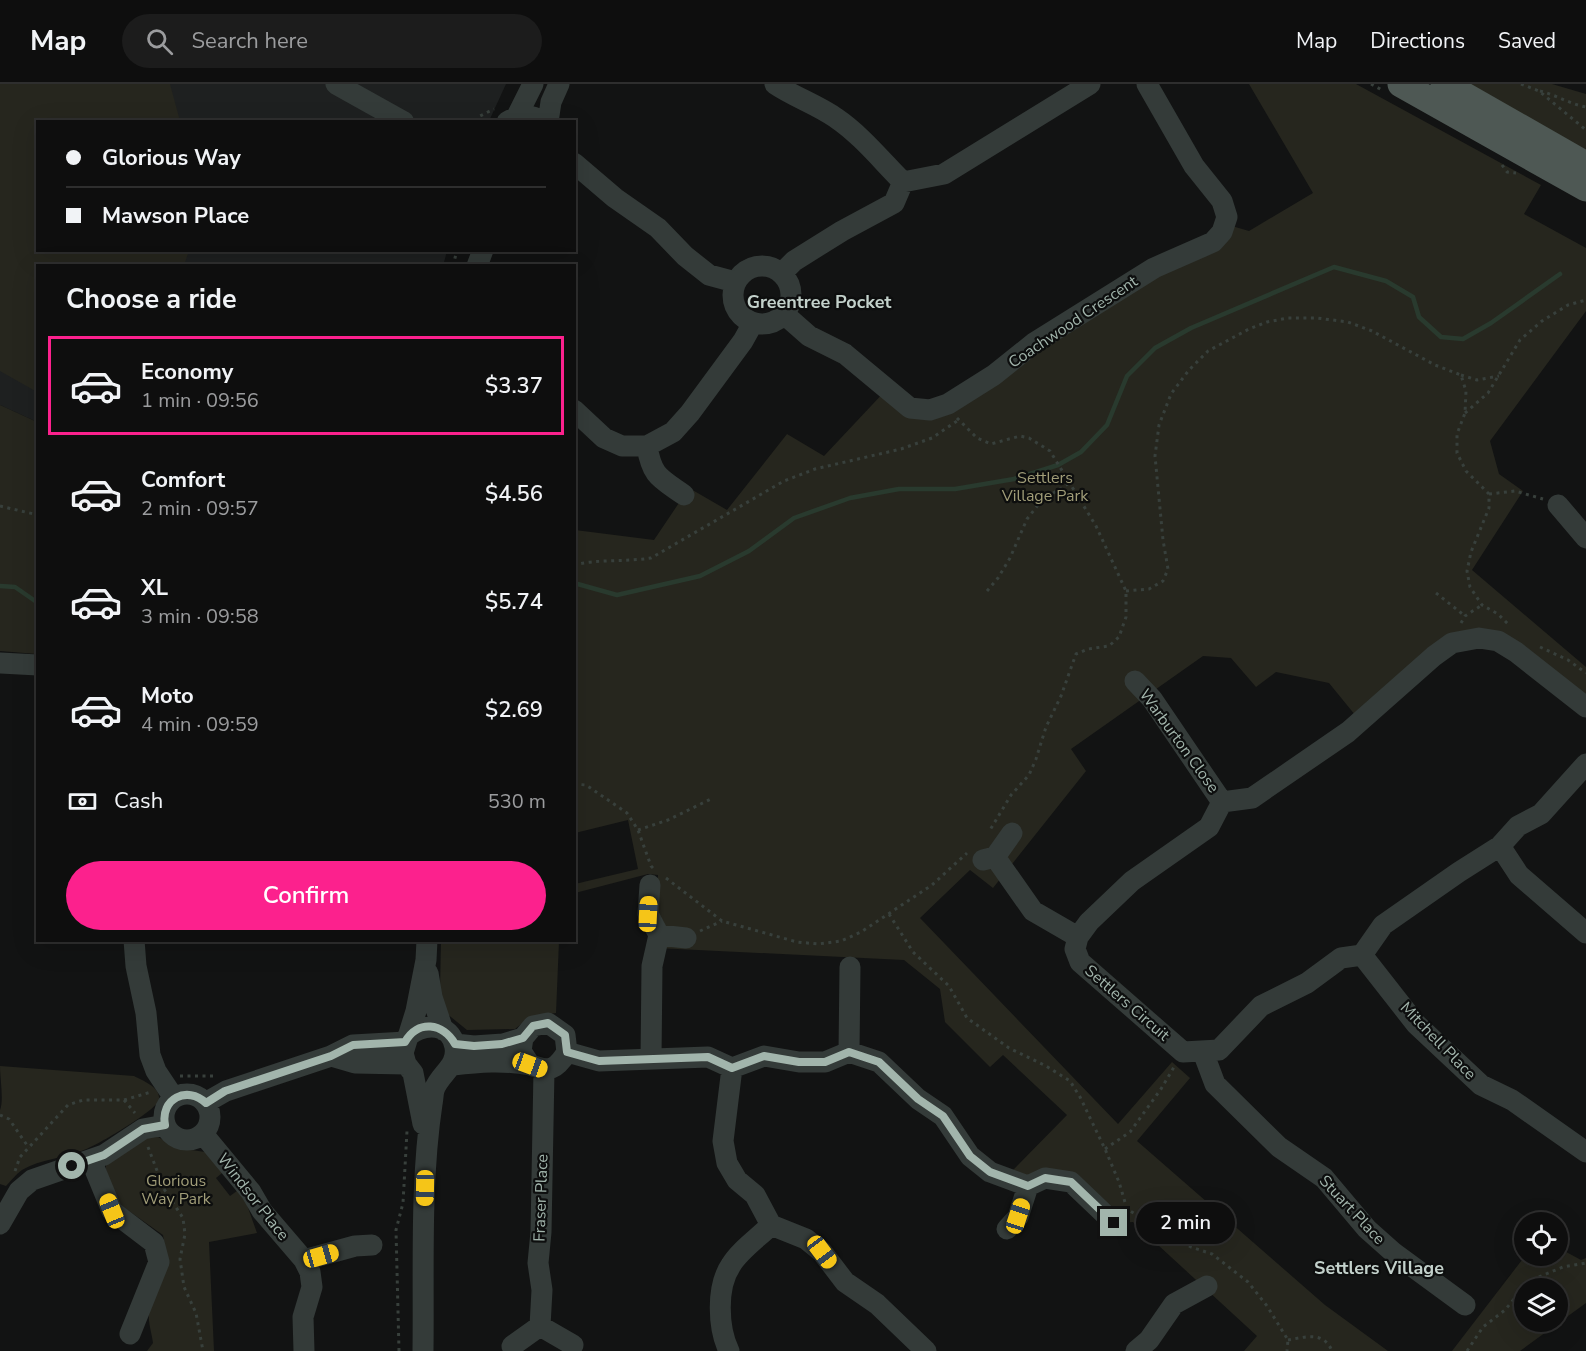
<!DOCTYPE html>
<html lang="en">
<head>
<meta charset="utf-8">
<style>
	body { margin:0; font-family:"Nunito Sans",sans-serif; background:#1c1c1c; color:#f1f3f6; height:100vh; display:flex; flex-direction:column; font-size:22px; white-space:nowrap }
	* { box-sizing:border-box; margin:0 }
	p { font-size:20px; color:#9b9c9e }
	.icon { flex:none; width:33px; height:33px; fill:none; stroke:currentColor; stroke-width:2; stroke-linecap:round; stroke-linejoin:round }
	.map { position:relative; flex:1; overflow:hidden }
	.side { position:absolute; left:36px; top:180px; width:540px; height:678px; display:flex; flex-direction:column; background:#0e0e0e; border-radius:0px; box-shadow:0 6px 24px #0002,0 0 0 2px #2e2e2e }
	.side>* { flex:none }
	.hud { position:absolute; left:36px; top:36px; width:540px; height:132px; border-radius:0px; box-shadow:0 6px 24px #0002,0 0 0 2px #2e2e2e; display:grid; align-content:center; height:132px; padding:0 30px; background:#0e0e0e }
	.controls { position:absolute; left:1514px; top:1128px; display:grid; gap:12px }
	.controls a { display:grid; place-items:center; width:54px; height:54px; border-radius:50%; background:#0e0e0e; box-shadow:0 6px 24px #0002,0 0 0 2px #2e2e2e; font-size:30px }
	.end { position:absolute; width:27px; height:27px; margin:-14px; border:8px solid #a2b5ac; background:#111; box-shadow:0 0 0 3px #111 }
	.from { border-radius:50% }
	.bubble { position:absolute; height:42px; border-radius:21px; background:#0e0e0e; box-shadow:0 6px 24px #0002,0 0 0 2px #2e2e2e; font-size:20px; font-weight:600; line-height:42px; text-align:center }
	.car { position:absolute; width:18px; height:36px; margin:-18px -9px; border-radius:8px; box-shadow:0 0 4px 2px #0007; background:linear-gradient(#f5c518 24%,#345 0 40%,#f5c518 0 76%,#345 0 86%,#f5c518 0) }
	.hud b { display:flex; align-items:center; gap:21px; height:57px; font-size:22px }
	.hud b+b { border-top:2px solid #2e2e2e }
	.hud i { width:15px; height:15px; background:#f1f3f6 }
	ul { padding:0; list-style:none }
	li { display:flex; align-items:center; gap:18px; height:99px; margin:0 12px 9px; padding:0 18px; border:3px solid transparent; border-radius:0px }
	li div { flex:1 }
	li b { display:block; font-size:22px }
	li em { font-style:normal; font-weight:600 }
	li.current { border-color:#fc218d }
	li>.icon { width:54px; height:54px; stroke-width:1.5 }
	h2 { padding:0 30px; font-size:27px; line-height:72px }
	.pay { display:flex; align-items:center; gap:15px; height:66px; padding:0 30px; font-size:22px }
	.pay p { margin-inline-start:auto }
	.primary-button { display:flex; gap:12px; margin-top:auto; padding:12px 30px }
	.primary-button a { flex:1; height:69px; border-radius:36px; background:#fc218d; color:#fff; font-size:24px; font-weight:600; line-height:69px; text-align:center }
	header { display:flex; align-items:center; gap:36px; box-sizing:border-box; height:84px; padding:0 30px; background:#0e0e0e; border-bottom:2px solid #2e2e2e }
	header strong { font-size:28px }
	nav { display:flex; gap:33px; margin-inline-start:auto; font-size:21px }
	.search { width:420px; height:54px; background:#1c1c1c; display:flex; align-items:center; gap:15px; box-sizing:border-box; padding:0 21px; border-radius:33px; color:#9b9c9e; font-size:22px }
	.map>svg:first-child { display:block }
</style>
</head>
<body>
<header>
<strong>Map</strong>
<div class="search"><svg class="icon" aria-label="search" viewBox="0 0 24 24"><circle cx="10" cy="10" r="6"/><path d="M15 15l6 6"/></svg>Search here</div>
<nav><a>Map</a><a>Directions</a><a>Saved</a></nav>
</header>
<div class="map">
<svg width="1586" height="1267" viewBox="0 0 1586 1267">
	<rect width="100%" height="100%" fill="#121313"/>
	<path fill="#1e2020" d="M0,0h506l-17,37 -451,1v128l409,1 -4,15h-405l-1,156 -37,-17z"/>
	<path fill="#26261e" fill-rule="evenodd" d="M0,0h170l10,37 -142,1v128l151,1 -5,14 -146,1 -1,126 -37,-21z
		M1249,0h107l185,101 -17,29 62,34v63l-96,130 9,33 24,17 -51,79 114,97v40l-70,-55 -64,-9 -92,78 -31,-38 -53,-11 -20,15 -25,-29 -28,-2 -132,93 15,22 -93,117 -23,-18 -50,48 198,206 54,-62 18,16 -53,63 188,164 63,46h-144l13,-15 -124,-114 -19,1 -43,-41 -43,4 -16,-15 55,-56 -64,-60 -13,12 -45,-45 -5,-33 -36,-29 -247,-12 1,-73 -10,-1 -73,19v-9l63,-15 -10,-49 -53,13v-303l79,10 35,-52 38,22 60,-76 37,22 63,-67 43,21 295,-186 24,7 64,-38z
		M1469,0h83l34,10v58z
		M0,321l37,17v232l-37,-3z
		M441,857h118l-3,72 -26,4 -15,12 -48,1 -21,-17 -6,-23z
		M0,982l134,10c9,5 27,11 25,24 -2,10 -63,46 -75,50 -20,8 -43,9 -62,20 -6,4 -11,11 -16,16l-6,-2v-74c4,-9 0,-32 0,-44z
		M149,1052l9,1 20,11 34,5 15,16 -11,9 14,18 11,-8 16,45 -48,9 5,109h-67l6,-8c-1,-9 -5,-20 -4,-29 5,-32 22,-41 14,-79l-44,-31 -13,-34v-6z
		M1557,1163l24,13 5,-2v45l-66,48h-68l73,-95h32zM1524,1204h33v34h-33z"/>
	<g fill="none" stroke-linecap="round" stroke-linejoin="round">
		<path stroke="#293a2e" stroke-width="4.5" d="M574,499l43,12 83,-19 49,-25 45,-33 56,-20 49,-9h56l59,-10 44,-14 23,-13 26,-27 20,-49 28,-28 36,-20 143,-61 52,14 27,16 6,20 22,20 22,2 28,-16 69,-49
			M0,502l15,1 23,16"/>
		<path stroke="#38403c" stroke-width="3" stroke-dasharray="3 4.5" stroke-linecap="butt" d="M1371,0l11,6
			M1521,0l18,7 47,39
			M1540,7c16,4 30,13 46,16
			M478,38v-5l16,-8
			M1502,81l5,7 9,1
			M453,182l4,-16
			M1461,291l16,5 22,-4
			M1465,329l23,-20 32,-53 22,-19 26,-16 18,-5
			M957,334l20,20 14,6 29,-8 9,2 21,13 46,75 30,65v26l-7,20 -10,9 -21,3 -12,5 -15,42 -15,31 -10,32 -7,16 -18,20 -21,35
			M1489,410l26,-3 28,8
			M0,422l38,9
			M574,481c23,-6 52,-3 77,-7l133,-77 31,-12 86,-20 31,-11 25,-17
			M987,507l11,-13 12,-20 17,-39 15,-19 29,-18
			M1126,507l23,-2 14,-8 5,-12 -5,-29 -8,-84 4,-31 12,-31 18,-24 19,-19 41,-22 18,-7 21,-4h29l31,4 24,9 63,34 26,10 5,16 -1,22 -8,21v19l9,18 23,23v14l-18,44 -4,19 3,16 12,18 16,9 12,12
			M1436,509l29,23
			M1461,539l4,-7 17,-11
			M1540,563l28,13 18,13
			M574,700l12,1 41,28 11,17 13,36 2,2
			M638,746l30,-10 45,-22
			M666,794l56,43 75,21 21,2 23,-3 20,-9 71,-47 35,-32
			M889,830l24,38 36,34 18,32 42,30 37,18 24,15 10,16 25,52 14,33 8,27 35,22 29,16 21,7 36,28 19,24 21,34 -1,11
			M700,847l22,-10
			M180,992h36
			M124,1016l11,13
			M0,1031l9,4 20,29
			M148,1063l16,42 19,29 2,16 -5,25 4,28 12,26 7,38
			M1105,1065l25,-17 31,-43 13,-22
			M15,1087l5,-14 48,-52 15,-5h41l27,-8
			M1288,1256c17,-3 36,-9 44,11
			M399,1267l-3,-121 7,-27 4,-72
			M1467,1267l16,-24 22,-17 24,-29 34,-14 23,-4"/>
		<path stroke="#343b39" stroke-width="21" d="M336,0l68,38
			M775,0c19,13 43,21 61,34 25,17 45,42 67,64
			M517,32l16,-32
			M507,38c13,-9 24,-8 37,0
			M548,38l3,-20 8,-18
			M574,79l41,35 43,30 27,28 24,19 26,7
			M477,182l6,-16
			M733 211a29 29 0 1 1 58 0a29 29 0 1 1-58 0Z
			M782,189l12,-12 48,-30 52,-28 9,-21 41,-8 146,-90
			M784,230l25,22 36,18 65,54 20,2 18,-6 46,-29 40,-32 120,-75 59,-26 9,-10 5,-15 -5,-16 -28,-35 -47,-82
			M574,326l30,28 18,8h25l26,-14 17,-19 53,-72 10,-18
			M647,362c5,31 13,32 37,49
			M1558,421l28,33
			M0,579l38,2
			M1135,597l17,18 70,103
			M1586,623l-70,-55 -18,-11 -19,-3 -27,5 -18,13 -86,76 -96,66 -30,4 -13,25 -77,54 -43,41 -11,15 -3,12 5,13 103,90 36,-2 42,-44 46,-23 34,-25 21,-3 21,-30 76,-53 41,-26 18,-20 23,-12 45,-50
			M1500,762l19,29 67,58
			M995,773l38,54 45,26
			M983,776l12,-3 17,-24
			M650,801l-2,29 11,21 27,3
			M134,856l2,26 10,47 4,42 6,16 18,27
			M1362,871l54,69 65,61 31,15 74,52
			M428,889l4,24 11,33
			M408,952c16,-13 43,-14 47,11 3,20 -15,26 -21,43 -1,4 -1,9 -2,14 -12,80 -8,165 -9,247
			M455,960l19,2 29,-2 20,-6 10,-12 15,-3 17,12 2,17c-11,18 -17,20 -37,13l-9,-14 2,-13
			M567,968l32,9 109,-4 24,11 32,-12 35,6h26l24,-10 30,10 39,37 25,17 27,40 20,16 38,14 -10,31 -11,12
			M849,968l1,-85
			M1203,968l12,32 64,63 45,31 43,51 27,24 71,52
			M331,972l24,7 51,1
			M651,975l1,-93 7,-31
			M453,981c26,-3 51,-5 77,0
			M732,984l-9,73 4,22 10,17 18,15 16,30 35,14 16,13 23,30 32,22 49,47
			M164 1033a23 23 0 1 1 46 0a23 23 0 1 1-46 0Z
			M205,1019l21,-12 105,-35 22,-11 53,-3
			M423,1040l-10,-51 -7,-9 -3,-11 13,-42 10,-51 1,-20
			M203,1050l48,58 11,19 42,49 6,12 2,15 -9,30 1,34
			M91,1076l21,51 42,32 5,19 -29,72
			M1028,1102l17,-8 26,4 43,41
			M0,1140l19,-33 13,-11 72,-25 39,-26 22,-4
			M304,1176l51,-14 17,-1
			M540,1242l2,-36 -4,-27 3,-31 3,-162
			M512,1262l28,-20 33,19
			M729,1267c-11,-23 -13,-64 2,-86 8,-14 28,-28 40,-40
			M1136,1267l13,-11 25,-36 33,-18"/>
		<path stroke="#4e5854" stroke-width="27" d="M1401,0l185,104
			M1444,0l142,81"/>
	</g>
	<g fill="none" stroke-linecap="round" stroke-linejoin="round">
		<path stroke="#a2b5ac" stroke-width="8" d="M72,1082l32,-11 39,-26 22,-4c-5,-26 22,-40 41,-22l19,-12 106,-35 22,-11 52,-3c13,-23 38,-19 50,2l19,2 28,-2 21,-6 10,-12 15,-3 17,12 2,17 32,9 109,-4 24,11 32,-12 35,6h26l24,-10 30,10 39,37 25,17 27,40 20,16 38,14 17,-8 26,4 43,41"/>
	</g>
	<g text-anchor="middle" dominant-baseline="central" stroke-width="4.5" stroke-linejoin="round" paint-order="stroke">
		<g font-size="16" fill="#a2b5ac" stroke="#0d0e0e">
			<text transform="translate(1073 238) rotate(-34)">Coachwood Crescent</text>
			<text transform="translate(1179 657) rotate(54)">Warburton Close</text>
			<text transform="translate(1127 919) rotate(41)">Settlers Circuit</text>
			<text transform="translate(1438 957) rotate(46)">Mitchell Place</text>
			<text transform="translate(253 1113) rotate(52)">Windsor Place</text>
			<text transform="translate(541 1114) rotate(-88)">Fraser Place</text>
			<text transform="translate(1352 1126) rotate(47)">Stuart Place</text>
		</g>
		<g font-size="16" fill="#a19d78" stroke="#0d0e0e">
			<text x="1045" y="394">Settlers<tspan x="1045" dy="18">Village Park</tspan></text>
			<text x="176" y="1097">Glorious<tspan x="176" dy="18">Way Park</tspan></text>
		</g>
		<g font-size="18" font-weight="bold" fill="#c3d1cb" stroke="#0d0e0e">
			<text x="819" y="218">Greentree Pocket</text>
			<text x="1379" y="1184">Settlers Village</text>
		</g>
	</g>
</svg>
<div class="controls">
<a><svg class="icon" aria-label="locate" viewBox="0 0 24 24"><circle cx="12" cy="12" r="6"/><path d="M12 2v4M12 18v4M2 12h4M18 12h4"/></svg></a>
<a><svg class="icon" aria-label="layers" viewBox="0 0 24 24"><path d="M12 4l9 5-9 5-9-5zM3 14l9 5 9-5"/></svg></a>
</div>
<i class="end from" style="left:72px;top:1082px"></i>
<i class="end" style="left:1114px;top:1139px"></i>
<div class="bubble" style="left:1136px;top:1118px;width:99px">2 min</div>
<i class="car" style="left:648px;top:830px;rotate:3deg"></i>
<i class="car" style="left:530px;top:981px;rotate:110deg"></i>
<i class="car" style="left:425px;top:1104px;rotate:181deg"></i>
<i class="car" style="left:112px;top:1127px;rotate:338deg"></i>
<i class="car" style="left:1018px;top:1132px;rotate:18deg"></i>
<i class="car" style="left:822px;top:1168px;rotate:143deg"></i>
<i class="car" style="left:321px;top:1172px;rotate:74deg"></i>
<div class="hud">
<b><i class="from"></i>Glorious Way</b>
<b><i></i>Mawson Place</b>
</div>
<section class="side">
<h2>Choose a ride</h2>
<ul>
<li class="current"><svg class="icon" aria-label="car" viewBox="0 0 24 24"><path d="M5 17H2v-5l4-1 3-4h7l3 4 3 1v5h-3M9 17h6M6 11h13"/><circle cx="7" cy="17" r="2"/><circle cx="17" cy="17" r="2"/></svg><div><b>Economy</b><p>1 min · 09:56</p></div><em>$3.37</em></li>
<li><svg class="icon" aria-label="car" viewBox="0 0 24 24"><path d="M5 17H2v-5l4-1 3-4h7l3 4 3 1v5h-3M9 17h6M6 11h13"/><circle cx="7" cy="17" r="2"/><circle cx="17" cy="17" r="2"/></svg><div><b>Comfort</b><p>2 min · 09:57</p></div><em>$4.56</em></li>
<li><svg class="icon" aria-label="car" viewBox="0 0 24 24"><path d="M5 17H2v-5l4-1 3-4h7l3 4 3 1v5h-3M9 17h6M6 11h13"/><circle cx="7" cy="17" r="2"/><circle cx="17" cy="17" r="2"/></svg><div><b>XL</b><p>3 min · 09:58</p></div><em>$5.74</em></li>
<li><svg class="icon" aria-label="car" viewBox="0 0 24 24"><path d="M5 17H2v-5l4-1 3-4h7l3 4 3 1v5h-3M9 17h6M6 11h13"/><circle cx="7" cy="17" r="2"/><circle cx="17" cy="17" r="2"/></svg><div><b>Moto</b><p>4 min · 09:59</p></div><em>$2.69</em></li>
</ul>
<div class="pay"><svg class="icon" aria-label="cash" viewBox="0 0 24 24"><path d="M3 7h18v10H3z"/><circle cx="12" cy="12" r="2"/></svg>Cash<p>530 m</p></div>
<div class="primary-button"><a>Confirm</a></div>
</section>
</div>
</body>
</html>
